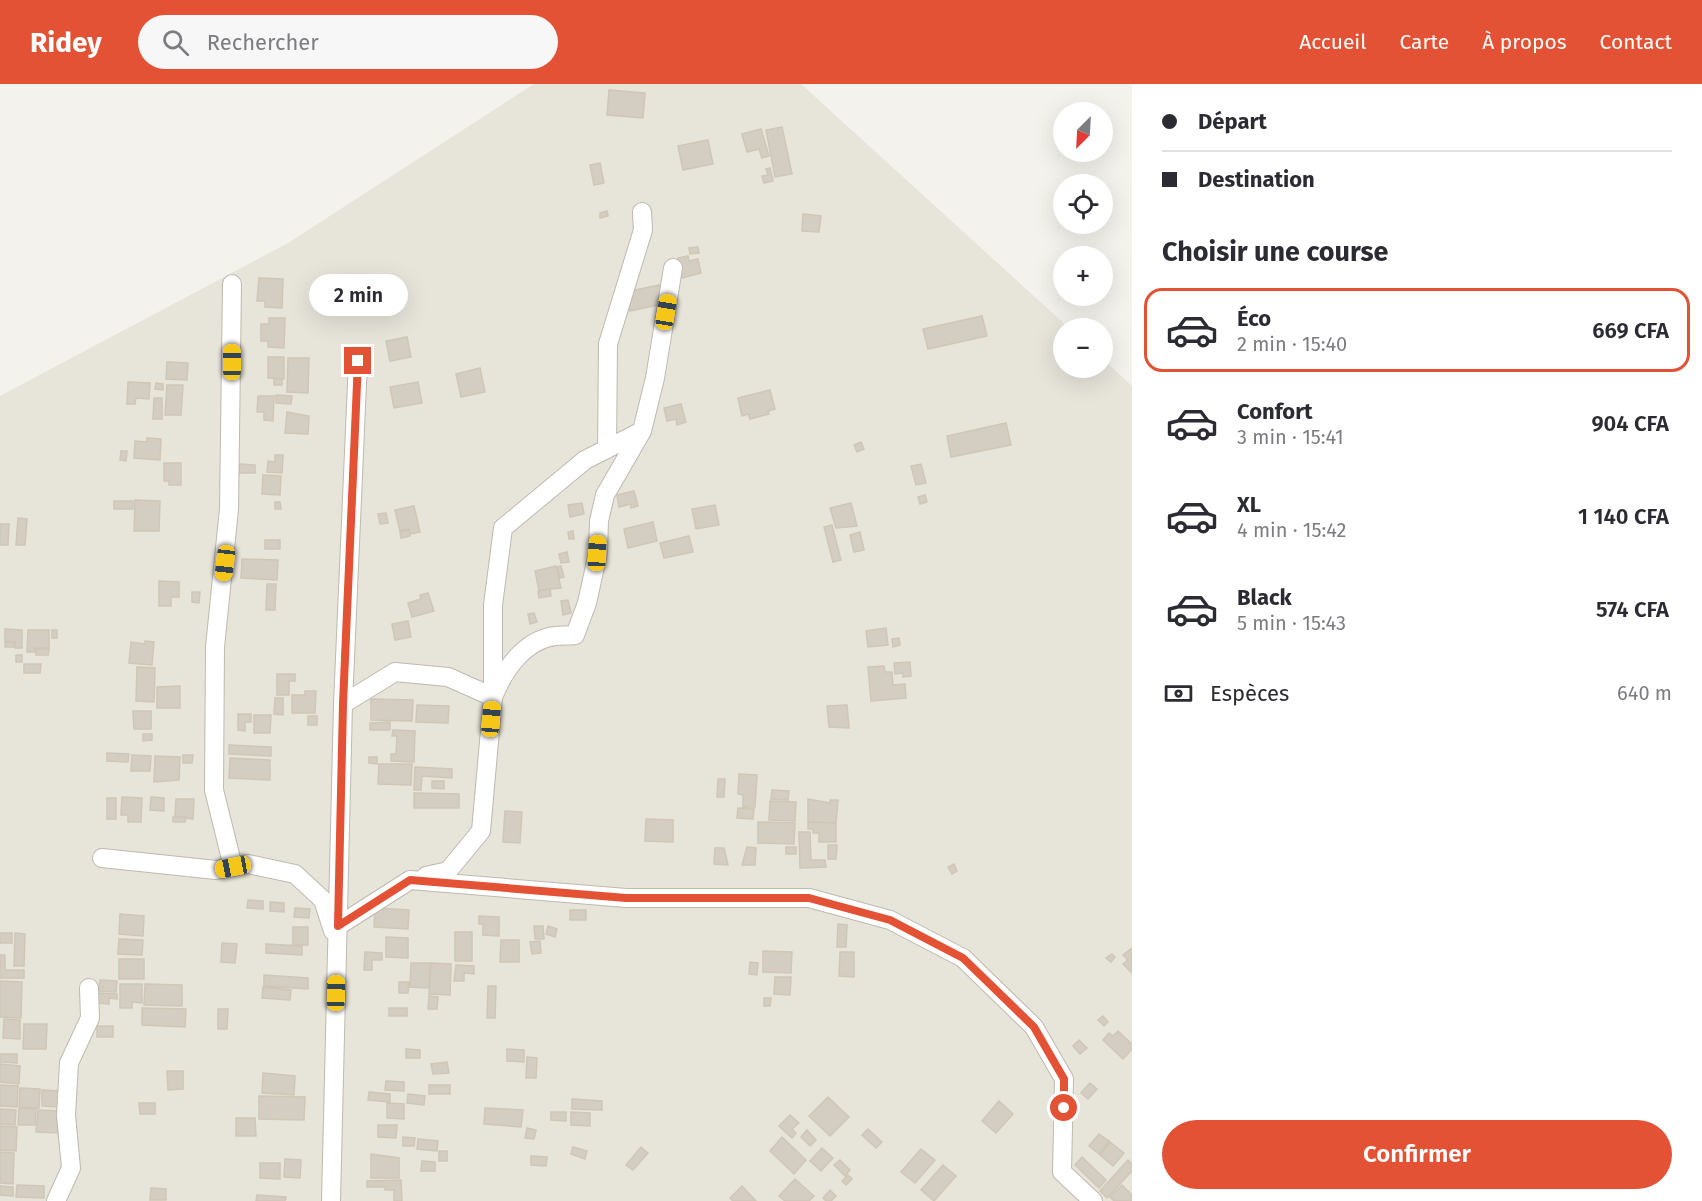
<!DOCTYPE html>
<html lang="fr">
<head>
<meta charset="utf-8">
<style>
	body { margin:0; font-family:"Fira Sans",sans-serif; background:#f7f7f7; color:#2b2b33; height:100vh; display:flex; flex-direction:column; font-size:22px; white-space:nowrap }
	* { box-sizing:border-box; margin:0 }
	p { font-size:20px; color:#7c7c81 }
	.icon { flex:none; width:33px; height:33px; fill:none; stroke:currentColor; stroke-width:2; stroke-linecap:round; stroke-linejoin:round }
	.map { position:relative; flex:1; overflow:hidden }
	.details { display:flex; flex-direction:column; background:#fff; width:570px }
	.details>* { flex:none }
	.top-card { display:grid; align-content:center; height:132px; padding:0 30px; background:#fff }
	.needle { width:39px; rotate:204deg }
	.tools { position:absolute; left:1053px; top:18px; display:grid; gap:12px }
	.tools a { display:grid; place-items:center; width:60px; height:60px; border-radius:50%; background:#fff; box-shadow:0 6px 24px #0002; font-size:30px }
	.end { position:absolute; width:27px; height:27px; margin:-14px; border:8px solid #e35234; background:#fff; box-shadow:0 0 0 3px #fff }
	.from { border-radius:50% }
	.bubble { position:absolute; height:42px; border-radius:21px; background:#fff; box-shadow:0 6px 24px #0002; font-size:20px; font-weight:600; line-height:42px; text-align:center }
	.car { position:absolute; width:18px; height:36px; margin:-18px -9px; border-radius:8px; box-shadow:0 0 4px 2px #0007; background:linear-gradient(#f5c518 24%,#345 0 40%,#f5c518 0 76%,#345 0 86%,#f5c518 0) }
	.top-card b { display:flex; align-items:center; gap:21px; height:57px; font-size:22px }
	.top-card b+b { border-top:2px solid #e1e1e2 }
	.top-card i { width:15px; height:15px; background:#2b2b33 }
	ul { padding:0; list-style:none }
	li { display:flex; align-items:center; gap:18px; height:84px; margin:0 12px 9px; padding:0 18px; border:3px solid transparent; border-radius:18px }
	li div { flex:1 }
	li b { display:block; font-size:22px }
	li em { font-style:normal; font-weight:600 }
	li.on { border-color:#e35234 }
	li>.icon { width:54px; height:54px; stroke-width:1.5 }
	h2 { padding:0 30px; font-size:27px; line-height:72px }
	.pay { display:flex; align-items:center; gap:15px; height:66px; padding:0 30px; font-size:22px }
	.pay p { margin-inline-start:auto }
	.primary-button { display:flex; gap:12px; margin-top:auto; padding:12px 30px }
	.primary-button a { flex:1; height:69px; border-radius:36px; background:#e35234; color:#fff; font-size:24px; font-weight:600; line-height:69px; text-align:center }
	header { display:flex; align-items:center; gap:36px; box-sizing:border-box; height:84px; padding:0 30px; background:#e35234; color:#fff }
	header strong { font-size:28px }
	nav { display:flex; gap:33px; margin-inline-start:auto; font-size:21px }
	.search { width:420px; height:54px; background:#f7f7f7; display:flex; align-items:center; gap:15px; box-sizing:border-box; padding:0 21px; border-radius:33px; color:#7c7c81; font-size:22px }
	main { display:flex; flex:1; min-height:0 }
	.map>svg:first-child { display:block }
</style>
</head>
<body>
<header>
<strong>Ridey</strong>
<div class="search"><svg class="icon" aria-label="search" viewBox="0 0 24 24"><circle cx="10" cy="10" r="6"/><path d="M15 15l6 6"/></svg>Rechercher</div>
<nav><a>Accueil</a><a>Carte</a><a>À propos</a><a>Contact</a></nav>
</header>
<main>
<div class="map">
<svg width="1132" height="1117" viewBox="0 0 1132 1117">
	<rect width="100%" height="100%" fill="#f4f2ec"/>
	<path fill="#e7e4da" d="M534,0h267l268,244h-5v40h38l1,-9 29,27v815h-1132v-805l288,-153z"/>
	<path fill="#d4cec2" stroke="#cfc6b6" stroke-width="1.5" d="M609,6l36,3 -2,25 -36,-3z
		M782,43l10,47 -17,3 -9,-47z
		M761,45l8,27 -7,2 -3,-9 -12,3 -5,-18z
		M708,56l5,24 -30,6 -5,-24z
		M600,79l4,20 -10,2 -4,-20z
		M770,84l3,13 -9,2 -2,-7 6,-1 -2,-6z
		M607,127l1,5 -8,2v-5z
		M803,130l18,2 -2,16 -17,-1z
		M698,163l1,6 -9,1 -1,-6z
		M688,172l1,5 9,-2 3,14 -19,5 -4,-20z
		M259,194l24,1 -1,29 -17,-1v-6h-8z
		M659,201l4,19 -33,7 -4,-19z
		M982,232l5,20 -59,13 -5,-20z
		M269,234h16l-1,30 -16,-1v-6h-7v-17h8z
		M407,253l4,20 -21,4 -4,-20z
		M268,273h16v22l-16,-1z
		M288,274h21l-1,35 -21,-1z
		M167,278l21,1 -1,17 -21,-1z
		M480,284l5,24 -24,5 -5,-23z
		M274,294l8,1v6h-8z
		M128,298l22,1 -1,16 -13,-1 -1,6h-8z
		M418,298l4,21 -28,5 -4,-21z
		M156,299l7,1v6l-8,-1z
		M167,301h16l-2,30h-16z
		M770,306l5,19 -7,2 1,3 -19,5 -2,-5 -6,2 -4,-18z
		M276,311l16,1 -1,8 -15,-1z
		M258,312h16l-1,25 -9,-1v-8h-7z
		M154,314h8v21h-9z
		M681,320l5,18 -9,3 -1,-6 -9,2 -3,-13z
		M287,328l22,4 -1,18 -23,-1z
		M1006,339l5,22 -60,12 -4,-21z
		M147,354l14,1 -1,21 -26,-2 1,-17 12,1z
		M861,358l3,7 -7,3 -3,-7z
		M121,367h6l-1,10 -6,-1z
		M275,371h8l-1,18 -15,-1 1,-11 7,1z
		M164,379h17v22h-12v-4h-5z
		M239,380l16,1v8h-16z
		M921,380l5,19 -10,2 -5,-19z
		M263,391l18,1 -1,19 -18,-1z
		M634,407l4,15 -7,2v-4l-12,3 -2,-12z
		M925,411l2,7 -7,2 -2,-7z
		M135,416l25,1 -1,30h-25z
		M114,417h19v8h-19z
		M275,418h5l1,7h-6z
		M582,419l2,11 -14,3 -2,-12z
		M851,419l6,23 -21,2 -6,-20z
		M715,421l4,20 -23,4 -4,-20z
		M414,422l6,26 -10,2 -1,-5 -9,2 -5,-21z
		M386,429l2,10 -8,1 -2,-10z
		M18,434l9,1 -2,26h-9z
		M653,438l4,19 -29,7 -4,-19z
		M0,440h9l-1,21h-8z
		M832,441l9,35 -8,2 -9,-35z
		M409,446l1,6 -9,2 -1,-6z
		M573,447l1,8h-5l-1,-7z
		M860,448l4,18 -10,2 -4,-17z
		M689,452l4,16 -29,6 -4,-15z
		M265,456h15v9h-15z
		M567,468l2,10 -8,1 -2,-9z
		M242,475l36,1 -1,20 -36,-2z
		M556,482l5,22 -22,2 -4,-19z
		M561,482l3,11 -4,1 -3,-11z
		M159,497l20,1v15h-8v9h-12z
		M267,500h9l-1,26h-9z
		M550,505l1,7 -12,2 -1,-7z
		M192,508h8l-1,11 -7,-1z
		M428,509l6,18 -22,6 -4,-14 13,-4 -1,-4z
		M568,516l3,13 -8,2 -2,-14z
		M534,529l3,9 -7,2 -2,-10z
		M408,537l3,16 -16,3 -3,-16z
		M886,544l2,17 -20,2 -2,-16z
		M5,545l17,1v18h-7v-6l-10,-1z
		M28,546h21v18h-14v4h-8z
		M52,546h5v8h-5z
		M899,554l1,7 -7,2 -1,-8z
		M145,557l9,1 -2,23 -23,-2 2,-21 14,2z
		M5,558h9v5h-9z
		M36,565h13l-1,6h-12z
		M16,571h6v7h-6z
		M910,578l1,14 -8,1v-4l-8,1 -1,-11z
		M24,580h17l-1,9h-16z
		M884,582l1,6h7l1,13 12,-1 1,14 -35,3 -3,-34z
		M137,583l18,1 -1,34 -18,-1z
		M277,590h18v7h-6v14h-12z
		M180,602v22h-23v-21z
		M305,607h11l-1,22h-23v-18h13z
		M275,614h8v17l-9,-1z
		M371,615l42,1 -1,21 -41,-1z
		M417,621l32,1 -1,17 -32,-1z
		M847,621l2,23 -20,-1 -2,-21z
		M133,627h18v18h-17z
		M238,630h13v8h-6v9l-7,-1z
		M254,631h17l-1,18h-16z
		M308,632h9v9h-9z
		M390,638v8h-20v-7z
		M393,646l22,1 -1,31 -23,-1v-7h5l1,-18h-5z
		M143,650h9v6l-9,1z
		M229,661l42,2v9l-42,-2z
		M107,669l22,1 -1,8 -21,-1z
		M132,671l19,1 -1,15h-19z
		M183,671h10l-1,8h-9z
		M155,672l25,1 -1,23 -25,2z
		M369,673h8v7l-8,-1z
		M230,674l40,2v20l-41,-2z
		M379,680h33l-1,21 -33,-1z
		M415,683l37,2v9l-30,-2 -1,14h-7z
		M739,690l18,1 -2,32h-12v-12l-5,-1z
		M718,695h7l-1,18h-7z
		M432,697h12v8l-12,-1z
		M772,706l17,1 -1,9 -17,-1z
		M414,709l45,1v14h-45z
		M122,713l20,1 -1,24h-13v-7h-7z
		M151,713l13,1v13l-14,-1z
		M107,714h9v21h-9z
		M176,715h18l-1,20 -18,-3z
		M808,715l22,4v-3h8l-2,23 -28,-1z
		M770,717l26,1 -1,19 -26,-1z
		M738,724l16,1 -1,10 -16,-1z
		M505,727l17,1 -2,31 -17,-1z
		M173,733h13l-1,5h-12z
		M646,735l27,1v22l-28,-1z
		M758,738l37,1 -1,21 -36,-1z
		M808,738l28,1v19h-17v-9h-6v-4h-5z
		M799,748h11l1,28h14l1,7 -26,1z
		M828,761h9l-1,14h-8z
		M747,763l9,1 -1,17h-13z
		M786,763h10v7h-10z
		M715,764h9l4,17 -14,-1z
		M954,780l3,7 -5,3 -4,-7z
		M248,816l15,1v8l-16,-1z
		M270,818l14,1v9l-14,-1z
		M295,824l15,1 -1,9 -15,-1z
		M375,824l34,2 -1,19 -34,-2z
		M570,826h16v10h-16z
		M120,830l24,2 -1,20 -24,-2z
		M479,832l20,1v19l-16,-1v-11h-4z
		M838,840l9,1 -1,22h-9z
		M534,842h9l1,13h-9z
		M548,842l9,3 -2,8 -9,-3z
		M293,843h15v18h-15z
		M455,848h17v29h-17z
		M0,849h12v10h-12z
		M15,849l10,1 -1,32h-10z
		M386,853l22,1v20l-22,-1z
		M119,855l24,1 -1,15 -24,-1z
		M501,856h18v22h-19z
		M540,857l1,12 -9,1 -2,-12z
		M222,859l15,1 -2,19 -14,-1z
		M266,860l36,2v9l-36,-2z
		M1132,864v25l-9,-9 5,-4 -5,-5z
		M763,867l29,1 -1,21 -28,-1z
		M365,868l17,1v7h-10v10h-8z
		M840,868h14v25l-15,-1z
		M1112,870l3,3 -4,5 -5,-4z
		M0,871h5v15h19v8h-24z
		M119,875h25v20h-25z
		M750,878l8,1 -1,12 -8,-1z
		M411,879h19l-1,25 -19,-1z
		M431,879l20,1 -1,31 -21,-1z
		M456,881l18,1v8l-10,-1v8h-10z
		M264,891l44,3v11l-44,-3z
		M775,893h16l-1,18 -16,-1z
		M100,896l17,1 -1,11 -17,-1z
		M0,897l22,1 -1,36 -21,-1z
		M399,898h10l-1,11h-9z
		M120,900h22v19l-10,-1v6h-12z
		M145,900l37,1v21l-38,-1z
		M488,902h8l-1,32h-8z
		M263,903l28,3 -1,10 -28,-2z
		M98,909l19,1v5l-8,-1v6l-12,-1z
		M429,912l9,1 -1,12h-9z
		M764,914h7l-1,8h-6z
		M142,924l44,1 -1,18 -43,-2z
		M389,924h18v8h-18z
		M218,925h10l-1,20h-9z
		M1103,932l5,6 -4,4 -6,-6z
		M4,935l16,1v19l-17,-1z
		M24,940h23l-1,25h-23z
		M97,942h16v11h-16z
		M1118,947l14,13v5l-9,10 -20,-19 6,-7 4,3z
		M1079,956l8,8 -7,6 -7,-8z
		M406,965l14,1v8h-14z
		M507,965l17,1v12l-17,-1z
		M0,970h17v9l-17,-1z
		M527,973l10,1 -1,20h-10z
		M447,978l2,11 -16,1 -2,-10z
		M0,980l20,2 -1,18 -19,-2z
		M167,987h16v18l-15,1z
		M263,989l32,3 -1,19 -32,-2z
		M386,997l18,1v9l-19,-1z
		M1090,999l7,6 -9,10 -7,-6z
		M0,1001l18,1 -1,21 -17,-1z
		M429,1001h21v9h-21z
		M20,1004l20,1 -1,19 -20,-1z
		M42,1006l18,1v16l-18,-1z
		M369,1008l21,2v8l-22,-2z
		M408,1010l17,2 -1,9 -17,-2z
		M259,1012l46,1 -1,23 -45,-1z
		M828,1013l21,20 -19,19 -21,-20z
		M572,1015l30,2v9l-30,-1z
		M999,1017l14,13 -17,19 -14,-12z
		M139,1019h16v11h-15z
		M387,1019l17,1v15l-17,-1z
		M19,1024l17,1 -1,16h-17z
		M485,1024l38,2 -2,17 -37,-3z
		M0,1025l16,1 -1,15 -15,-1z
		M38,1026l23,1 -1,22 -24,-1z
		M551,1028h15v9l-15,-1z
		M571,1028l19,1v13l-19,-1z
		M790,1031l9,8 -7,6 4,4 -4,5 -13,-12z
		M236,1034h19l1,18h-20z
		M378,1041h19l-1,13 -18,-1z
		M0,1042l17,1 -1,24 -16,-1z
		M527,1044l9,2 -2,9 -9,-1z
		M868,1045l14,13 -6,6 -14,-13z
		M807,1046l9,10 -6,6 -9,-9z
		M1099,1050l10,7 -10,13 -10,-8z
		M403,1053l12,1 -1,8h-11z
		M782,1053l24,23 -12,14 -24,-23z
		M418,1055l20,2 -1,10 -20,-2z
		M1110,1058l14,11 -11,13 -13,-11z
		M573,1063l14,4 -2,8 -14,-5z
		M641,1063l7,6 -15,17 -7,-5z
		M822,1064l11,10 -12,13 -11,-10z
		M921,1065l14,11 -20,23 -14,-11z
		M439,1067h8v10h-8z
		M0,1068l14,1 -1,31 -13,-1z
		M371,1070l28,4v20h-28z
		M531,1072l16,1 -1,9 -15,-1z
		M1082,1073l24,23 -7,8 -24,-23z
		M285,1075l16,1 -1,18 -16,-1z
		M840,1076l10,10 -5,6 -11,-11z
		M1128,1076l4,4v7l-25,27 -7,-7z
		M422,1077l13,1v9h-14z
		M260,1079h20v16l-20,-1z
		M943,1081l13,11 -22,25 -13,-11z
		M848,1091l4,4 -6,6 -4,-4z
		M795,1095l19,17 -5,5h-24l-6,-5z
		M401,1096l1,21h-8v-11h-9v-3h-18v-6z
		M17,1101l27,1v12l-28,-1z
		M1122,1101l10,10v6h-18l-4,-4z
		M0,1102l13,1v9l-13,-1z
		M742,1102l14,15h-23l-3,-3z
		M151,1104l15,1v11h-16z
		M830,1106l6,6 -5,5h-5l-3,-3z
		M257,1111l29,2 -1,4h-29z"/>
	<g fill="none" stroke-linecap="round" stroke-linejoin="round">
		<g stroke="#bfb9af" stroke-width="20">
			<path id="minor" d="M232,200l-3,225 -14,138 -1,143 19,77
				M607,365l1,-105 35,-114 -1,-18
				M343,620l52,-32 53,5 45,20c11,-27 31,-57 62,-61 7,-1 13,0 20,-1l12,-32 11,-50 1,-32 6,-26 37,-64
				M102,774l114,12 32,-6 47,10 28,26 10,31
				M426,792l22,-5 33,-40 12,-134v-92l10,-77 82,-68 57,-29 13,-53 18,-110
				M338,842l72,-46 216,18h183l81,22 73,38 71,69 30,52 -2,93 31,29
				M56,1117l15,-33 -5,-53 3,-52 21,-45 -1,-30
				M331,1117l12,-497 15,-343"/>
		</g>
		<use href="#minor" stroke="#fff" stroke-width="18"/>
	</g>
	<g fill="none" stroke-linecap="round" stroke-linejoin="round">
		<path stroke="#e35234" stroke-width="8" d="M358,277l-15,343 -5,222 72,-46 216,18h183l81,22 73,38 71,69 30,52v29"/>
	</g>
</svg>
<div class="tools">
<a><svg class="needle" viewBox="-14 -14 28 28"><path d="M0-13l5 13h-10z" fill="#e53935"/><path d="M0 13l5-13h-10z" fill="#7c7c81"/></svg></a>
<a><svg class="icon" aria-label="locate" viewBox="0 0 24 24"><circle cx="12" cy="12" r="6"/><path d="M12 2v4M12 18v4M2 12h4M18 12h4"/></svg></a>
<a>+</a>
<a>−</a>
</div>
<i class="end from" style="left:1064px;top:1024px"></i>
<i class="end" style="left:358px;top:277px"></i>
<div class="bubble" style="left:309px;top:190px;width:99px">2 min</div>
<i class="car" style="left:666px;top:228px;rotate:9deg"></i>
<i class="car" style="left:232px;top:278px;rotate:0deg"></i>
<i class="car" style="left:597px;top:469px;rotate:3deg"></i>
<i class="car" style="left:225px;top:479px;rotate:187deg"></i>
<i class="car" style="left:491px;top:635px;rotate:5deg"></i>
<i class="car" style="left:233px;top:783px;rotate:259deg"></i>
<i class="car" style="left:336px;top:909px;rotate:1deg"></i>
</div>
<section class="details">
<div class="top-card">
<b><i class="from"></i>Départ</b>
<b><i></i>Destination</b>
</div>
<h2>Choisir une course</h2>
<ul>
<li class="on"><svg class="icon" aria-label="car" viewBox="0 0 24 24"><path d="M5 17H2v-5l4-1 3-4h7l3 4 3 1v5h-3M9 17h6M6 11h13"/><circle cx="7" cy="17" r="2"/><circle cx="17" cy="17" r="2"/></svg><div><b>Éco</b><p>2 min · 15:40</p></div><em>669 CFA</em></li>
<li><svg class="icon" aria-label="car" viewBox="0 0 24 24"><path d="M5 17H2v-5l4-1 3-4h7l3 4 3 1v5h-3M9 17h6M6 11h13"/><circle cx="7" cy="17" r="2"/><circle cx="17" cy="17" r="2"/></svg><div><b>Confort</b><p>3 min · 15:41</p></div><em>904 CFA</em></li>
<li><svg class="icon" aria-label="car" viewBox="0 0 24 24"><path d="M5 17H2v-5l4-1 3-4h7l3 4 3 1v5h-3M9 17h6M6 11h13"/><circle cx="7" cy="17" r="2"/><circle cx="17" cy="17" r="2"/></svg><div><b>XL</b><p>4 min · 15:42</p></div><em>1 140 CFA</em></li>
<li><svg class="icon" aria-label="car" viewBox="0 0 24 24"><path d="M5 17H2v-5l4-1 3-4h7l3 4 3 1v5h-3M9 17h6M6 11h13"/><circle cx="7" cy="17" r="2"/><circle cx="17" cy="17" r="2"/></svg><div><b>Black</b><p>5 min · 15:43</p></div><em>574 CFA</em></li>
</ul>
<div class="pay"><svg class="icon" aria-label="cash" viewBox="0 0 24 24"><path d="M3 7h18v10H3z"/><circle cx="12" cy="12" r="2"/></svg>Espèces<p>640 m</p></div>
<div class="primary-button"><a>Confirmer</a></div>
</section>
</main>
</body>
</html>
